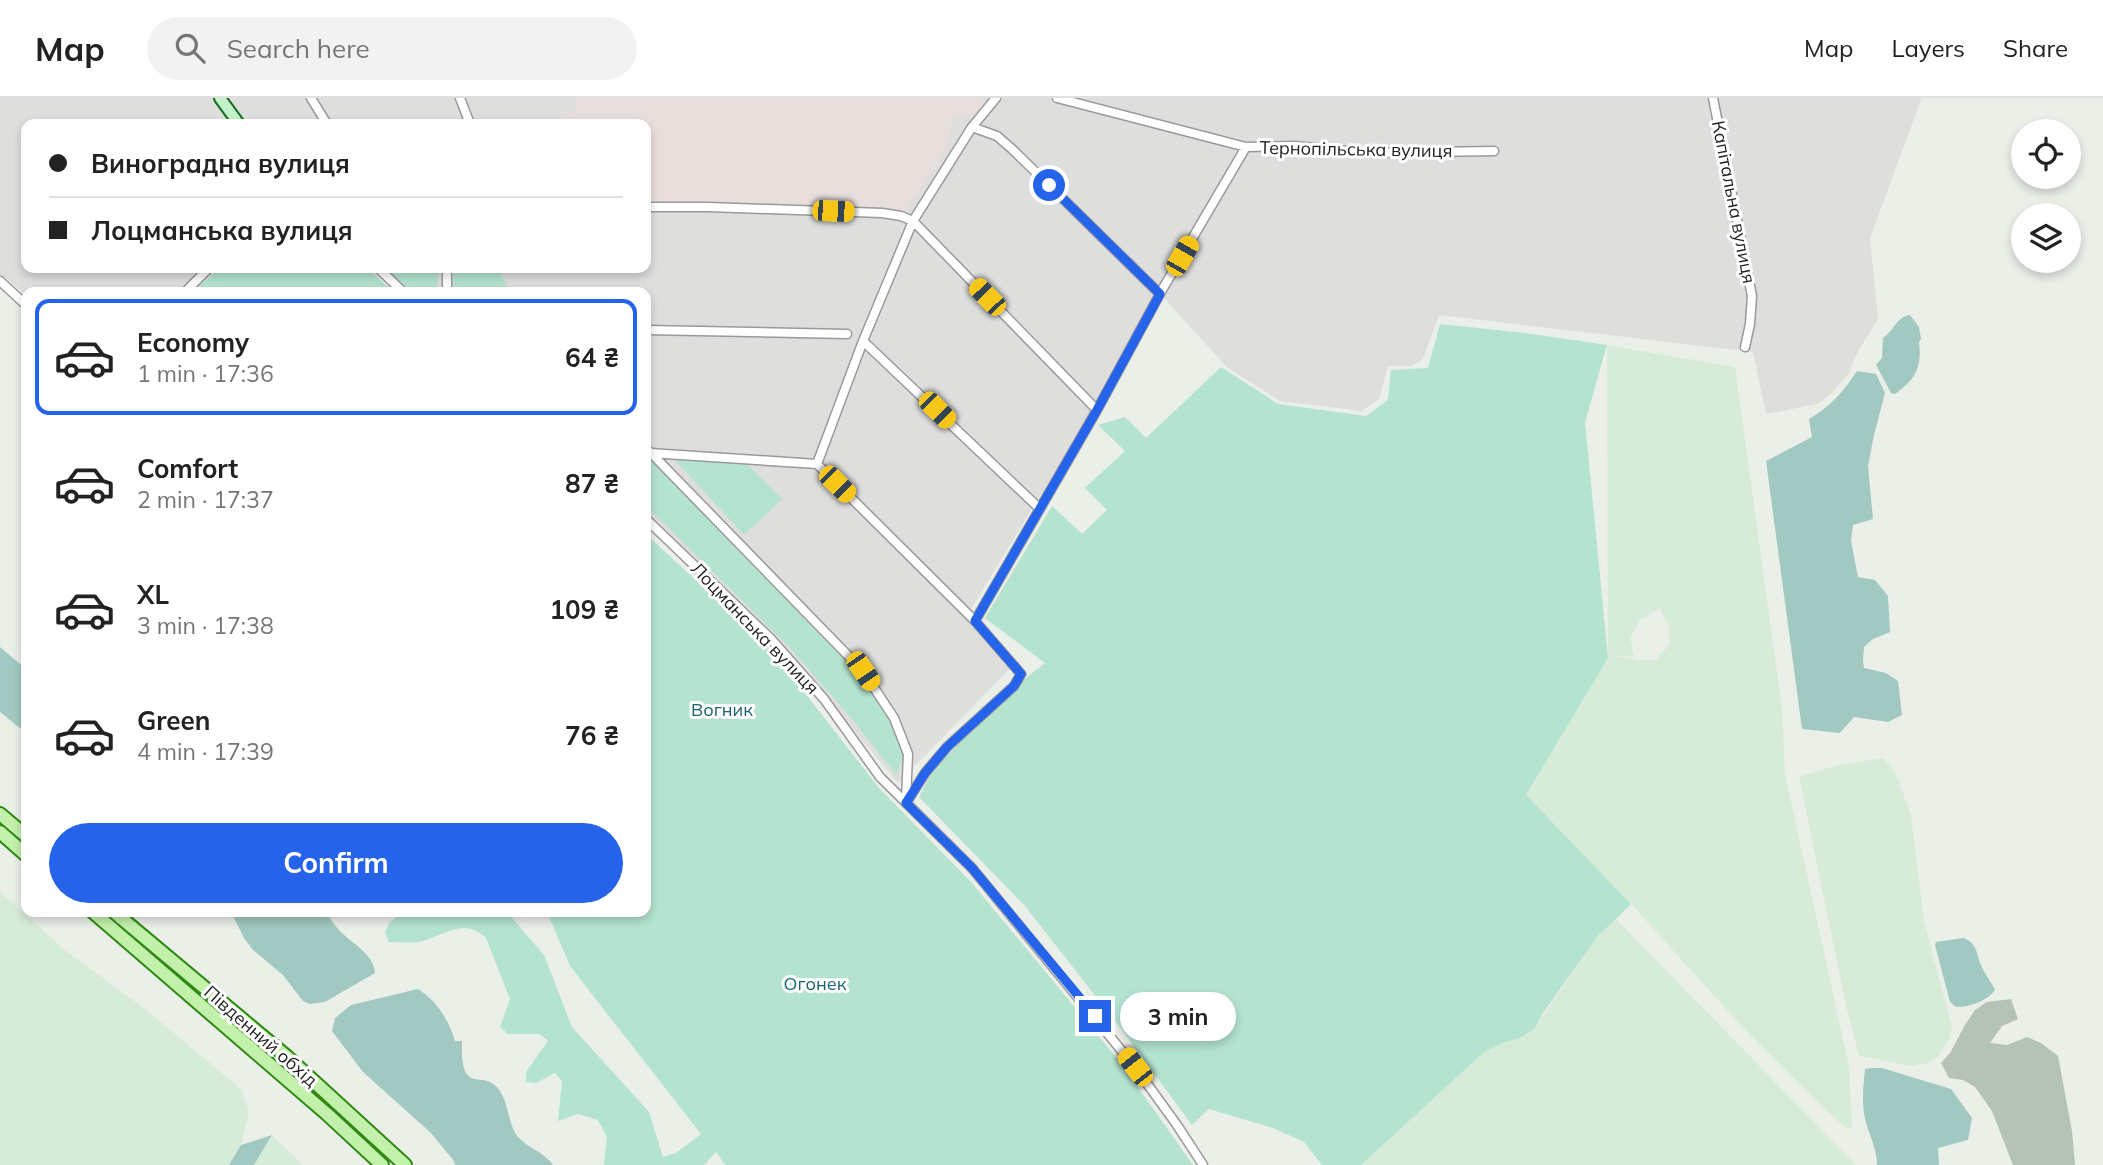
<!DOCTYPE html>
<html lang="en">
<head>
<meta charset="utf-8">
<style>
	body { margin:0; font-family:Mulish,sans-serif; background:#f2f2f2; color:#222; height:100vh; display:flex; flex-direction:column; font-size:26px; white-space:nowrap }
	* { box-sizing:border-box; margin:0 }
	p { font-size:23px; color:#767676 }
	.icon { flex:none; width:38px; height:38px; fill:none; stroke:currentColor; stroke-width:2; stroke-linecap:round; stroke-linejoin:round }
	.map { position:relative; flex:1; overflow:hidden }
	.sheet { position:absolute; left:21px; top:189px; width:630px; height:630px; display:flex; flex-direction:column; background:#fff; border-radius:14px; box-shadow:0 4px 10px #0003 }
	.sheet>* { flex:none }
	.top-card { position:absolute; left:21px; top:21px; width:630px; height:154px; border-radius:14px; box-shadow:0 4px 10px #0003; display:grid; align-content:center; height:154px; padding:0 28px; background:#fff }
	.controls { position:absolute; left:2011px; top:21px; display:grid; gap:14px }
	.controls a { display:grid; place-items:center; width:70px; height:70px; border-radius:50%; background:#fff; box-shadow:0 4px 10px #0003; font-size:35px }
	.end { position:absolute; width:32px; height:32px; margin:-16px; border:9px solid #2563eb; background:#fff; box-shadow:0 0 0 4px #fff }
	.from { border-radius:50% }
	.bubble { position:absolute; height:49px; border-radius:24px; background:#fff; box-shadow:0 4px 10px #0003; font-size:23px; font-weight:700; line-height:49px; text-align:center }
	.car { position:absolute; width:21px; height:42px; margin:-21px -10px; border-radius:9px; box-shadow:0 0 5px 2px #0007; background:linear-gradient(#f5c518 24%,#345 0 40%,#f5c518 0 76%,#345 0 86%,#f5c518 0) }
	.top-card b { display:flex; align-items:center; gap:24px; height:66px; font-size:26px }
	.top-card b+b { border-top:2px solid #e0e0e0 }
	.top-card i { width:18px; height:18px; background:#222 }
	ul { padding:12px 0 0; list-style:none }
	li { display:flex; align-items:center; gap:21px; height:116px; margin:0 14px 10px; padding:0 14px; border:4px solid transparent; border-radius:14px }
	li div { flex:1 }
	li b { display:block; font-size:26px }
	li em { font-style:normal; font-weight:700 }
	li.selected { border-color:#2563eb }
	li>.icon { width:63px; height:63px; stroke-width:1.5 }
	.cta { display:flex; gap:14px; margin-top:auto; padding:14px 28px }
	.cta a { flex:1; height:80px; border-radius:42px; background:#2563eb; color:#fff; font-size:28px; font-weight:700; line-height:80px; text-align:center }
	header { display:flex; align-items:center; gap:42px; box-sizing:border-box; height:98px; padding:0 35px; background:#fff; border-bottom:2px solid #e0e0e0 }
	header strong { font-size:33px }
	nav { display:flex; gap:38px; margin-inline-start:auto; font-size:24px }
	.search { width:490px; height:63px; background:#f2f2f2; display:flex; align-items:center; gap:18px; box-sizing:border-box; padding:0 24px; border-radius:38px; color:#767676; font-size:26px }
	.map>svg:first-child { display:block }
</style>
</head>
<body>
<header>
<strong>Map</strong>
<div class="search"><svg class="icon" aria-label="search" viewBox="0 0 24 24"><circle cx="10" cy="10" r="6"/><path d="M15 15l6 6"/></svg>Search here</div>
<nav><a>Map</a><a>Layers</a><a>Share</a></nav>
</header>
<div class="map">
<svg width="2103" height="1067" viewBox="0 0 2103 1067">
	<rect width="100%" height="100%" fill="#eaefe8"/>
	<path fill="#dededd" d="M0,0h1920l1,2 -51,138 8,81 -22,36 -7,18 -19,22 -13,9 -51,10 -13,-62 -314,-37 -16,44 -11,7h-24l-9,33 -17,12 -82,-10 -52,-33 -66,-72 -196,321 45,51 -113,115 -125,-149 -127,-121v-221h-234l-25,-24h259v-144h-620v144h176l-27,24h-149v3l-20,-17 -6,5z"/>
	<path fill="#e8dedb" d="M575,0h409l-6,20 -24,-4 -7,33 -43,66 -258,-7v-82h-85l-1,-6 16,-7z"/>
	<path fill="#b4c3b5" d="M2011,901l7,20 -16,7 -12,17 17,2 20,-8 14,6 17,13 14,75 3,34h-62l-21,-54 -17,-24 -12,-7 -14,-2 -8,-15 9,-10 15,-28 10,-15 12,-8z"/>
	<path fill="#d6ecd9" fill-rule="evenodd" d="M1607,247l128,22 47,342 3,66 64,291 3,62 -5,1 -20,-18 -80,-79 -116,-128 -105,-109 82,-137zM1660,510l9,18v19l-14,15h-17l-29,-5 25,2 -4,-19 10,-18z
		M1884,660l12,15 15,43 13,105 28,106 -3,13 -11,16 -10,7 -16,3 -53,-10 -12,-46 -48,-233 39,-12z
		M0,794l65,58 84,62 93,78 7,22 -8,33 -12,20h-229z
		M1616,821l240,246h-495l122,-112 19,-10 18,-5 14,-9 63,-92z
		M272,1037l31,30h-49z"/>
	<path fill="#b4e3d0" d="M219,170h149l25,24h-200z
		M383,170h56l-2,24c-30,0 -32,-3 -54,-24z
		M453,170h45l12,24h-56z
		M1440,226l85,9 82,12 -22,77 23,236 -82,137 105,109 -34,33 -54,76 -9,16 -14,9 -18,5 -19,10 -122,112h-39l-18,-23 -31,-14 -64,-19 -17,16 -70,-95 -97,-124 -106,-109 15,-29 92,-90 19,-15 -60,-45 67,-112 30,28 25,-24 -22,-22 40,-37 -27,-26 27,-8 21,21 75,-71 57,37 88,12 22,-16 3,-30 37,-2z
		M673,360l73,5 36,36 -38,36z
		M654,362l205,212 31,47 14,36 -8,20 -44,-56 -62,-71 -144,-142v-39z
		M646,436l127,118 106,136 92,94 149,180 73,103h-468l-9,-13 -12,13h-100l3,-28 -9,-17 -20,-6 -20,7 4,-40 -7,-8 -19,10 -10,-1v-10l22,-31 -8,-7h-32l-8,-7 10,-28 -24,-61c-21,-20 -40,-4 -63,3 -10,3 -23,1 -34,1l-4,-9 4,-10 15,-11h103l37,43 28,72 77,85 14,45 13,-4 25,-19 -131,-168 -23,-54h99z"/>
	<path fill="#a2c9c1" d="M1910,217l9,12 2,12 -2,3c3,25 -3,37 -24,52l-4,-1 -15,-28 6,-7 1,-20c11,-7 13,-21 27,-23z
		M1857,273l19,3 9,19 -11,42 -6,31 5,53 -20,6 -2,16 7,36 17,3 13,16 2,36 -17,7 -9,8 -1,13 1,8 22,5 12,8 4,34 -14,7 -34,-5 -14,16 -38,-4 -36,-268 46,-24 -3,-18c23,-14 34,-27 48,-48z
		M0,549l26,22v64l-26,-21z
		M231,814h95c4,6 8,13 13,18 12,13 35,24 36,43l-50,29 -15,2 -7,-3 -20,-26 -30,-25 -9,-12z
		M1963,840c14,4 13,15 18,27 3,8 10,16 14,25 -8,11 -25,17 -39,17l-6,-5 -15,-57 1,-3z
		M418,891c18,11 31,31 37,52h7c-2,59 21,25 38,50 8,12 8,29 15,42 10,15 29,18 38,32h-98l-1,-4 -23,-28 -68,-61 -31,-41 3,-13 16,-13z
		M1872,970h10l69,21 21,29 -4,22 -30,8 1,17h-62c0,-14 -6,-26 -10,-39 -6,-19 -4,-37 -2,-57z
		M272,1037l-18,30h-25l12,-20z"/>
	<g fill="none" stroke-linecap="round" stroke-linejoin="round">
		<g stroke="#9a9a9a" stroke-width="11">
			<path id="street" d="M311,0l16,26
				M460,0l10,26
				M1057,0l189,49 49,-1 73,7 126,-2
				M1713,0l39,198 -2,28 -5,23
				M972,29l25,9 15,13 148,145
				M646,109h62l174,6 19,3 12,5 184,189
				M378,170l25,24
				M0,183l26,24
				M185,194l24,-24
				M447,194v-24
				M646,232l201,4
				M863,243l177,168
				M646,352l4,3 167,11 158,157 46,53 -7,12 -67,61 -22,26 -19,30
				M650,354l213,219 31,47 14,36 -2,46
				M817,366l46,-123 50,-120 59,-94 24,-29
				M646,421l125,120 53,60 56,78 92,91 163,199 42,58 26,40
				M975,523l122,-211 65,-120 84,-143"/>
		</g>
		<g stroke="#136b24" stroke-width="14">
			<path id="secondary" d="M220,0l19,26"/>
		</g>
		<g stroke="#2f8913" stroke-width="16">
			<path id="primary" d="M0,716l26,22
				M0,734l26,23
				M93,814l234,202 55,51
				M114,814l172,144 119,109"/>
		</g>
		<use href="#street" stroke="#fff" stroke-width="8"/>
		<use href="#secondary" stroke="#c3f2ca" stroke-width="10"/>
		<use href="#primary" stroke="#c3f1ab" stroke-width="12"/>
	</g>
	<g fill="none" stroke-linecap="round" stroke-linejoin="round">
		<path stroke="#2563eb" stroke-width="9" d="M1049,87l111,109 -63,116 -122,211 46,53 -7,12 -67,61 -22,26 -19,30 66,65 123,148"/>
	</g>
	<g text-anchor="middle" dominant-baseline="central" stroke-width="6" stroke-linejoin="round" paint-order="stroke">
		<g font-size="18" fill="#202020" stroke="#fff">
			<text transform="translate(1356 51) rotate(1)">Тернопільська вулиця</text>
			<text transform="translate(1734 104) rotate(79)">Капітальна вулиця</text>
			<text transform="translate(755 530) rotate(46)">Лоцманська вулиця</text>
			<text transform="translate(261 938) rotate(41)">Південний обхід</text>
		</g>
		<g font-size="18" fill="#1a6372" stroke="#fff">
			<text x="722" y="611">Вогник</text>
			<text x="815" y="885">Огонек</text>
		</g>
	</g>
</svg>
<div class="controls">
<a><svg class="icon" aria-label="locate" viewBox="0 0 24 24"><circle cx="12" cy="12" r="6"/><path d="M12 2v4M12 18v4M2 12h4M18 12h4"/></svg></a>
<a><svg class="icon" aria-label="layers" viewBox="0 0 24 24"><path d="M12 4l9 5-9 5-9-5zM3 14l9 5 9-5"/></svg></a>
</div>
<i class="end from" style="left:1049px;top:87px"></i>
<i class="end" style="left:1095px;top:918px"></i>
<div class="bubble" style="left:1120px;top:894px;width:116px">3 min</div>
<i class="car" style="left:833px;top:113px;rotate:92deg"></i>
<i class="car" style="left:1182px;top:158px;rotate:30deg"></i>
<i class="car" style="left:987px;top:199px;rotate:316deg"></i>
<i class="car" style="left:937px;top:312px;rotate:135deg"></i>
<i class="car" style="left:837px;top:386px;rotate:135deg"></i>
<i class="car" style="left:863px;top:573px;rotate:146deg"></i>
<i class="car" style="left:1135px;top:969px;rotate:322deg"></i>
<div class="top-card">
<b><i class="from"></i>Виноградна вулиця</b>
<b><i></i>Лоцманська вулиця</b>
</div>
<section class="sheet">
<ul>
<li class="selected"><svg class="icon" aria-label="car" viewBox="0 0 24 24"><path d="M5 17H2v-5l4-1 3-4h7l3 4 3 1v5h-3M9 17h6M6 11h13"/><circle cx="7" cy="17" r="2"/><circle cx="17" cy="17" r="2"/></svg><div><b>Economy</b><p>1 min · 17:36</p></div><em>64 ₴</em></li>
<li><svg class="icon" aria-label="car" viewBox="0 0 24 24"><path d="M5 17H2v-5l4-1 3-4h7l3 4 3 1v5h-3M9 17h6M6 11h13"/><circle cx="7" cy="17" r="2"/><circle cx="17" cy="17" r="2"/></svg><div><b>Comfort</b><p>2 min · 17:37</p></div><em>87 ₴</em></li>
<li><svg class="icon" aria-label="car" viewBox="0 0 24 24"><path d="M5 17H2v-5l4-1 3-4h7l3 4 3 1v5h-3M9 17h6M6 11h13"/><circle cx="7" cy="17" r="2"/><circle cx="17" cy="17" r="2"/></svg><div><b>XL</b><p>3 min · 17:38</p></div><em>109 ₴</em></li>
<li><svg class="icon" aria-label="car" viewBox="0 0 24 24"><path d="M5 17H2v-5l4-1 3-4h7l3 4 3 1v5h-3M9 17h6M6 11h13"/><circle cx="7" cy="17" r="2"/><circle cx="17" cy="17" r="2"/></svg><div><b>Green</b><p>4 min · 17:39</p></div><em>76 ₴</em></li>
</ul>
<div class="cta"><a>Confirm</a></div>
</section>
</div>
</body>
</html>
